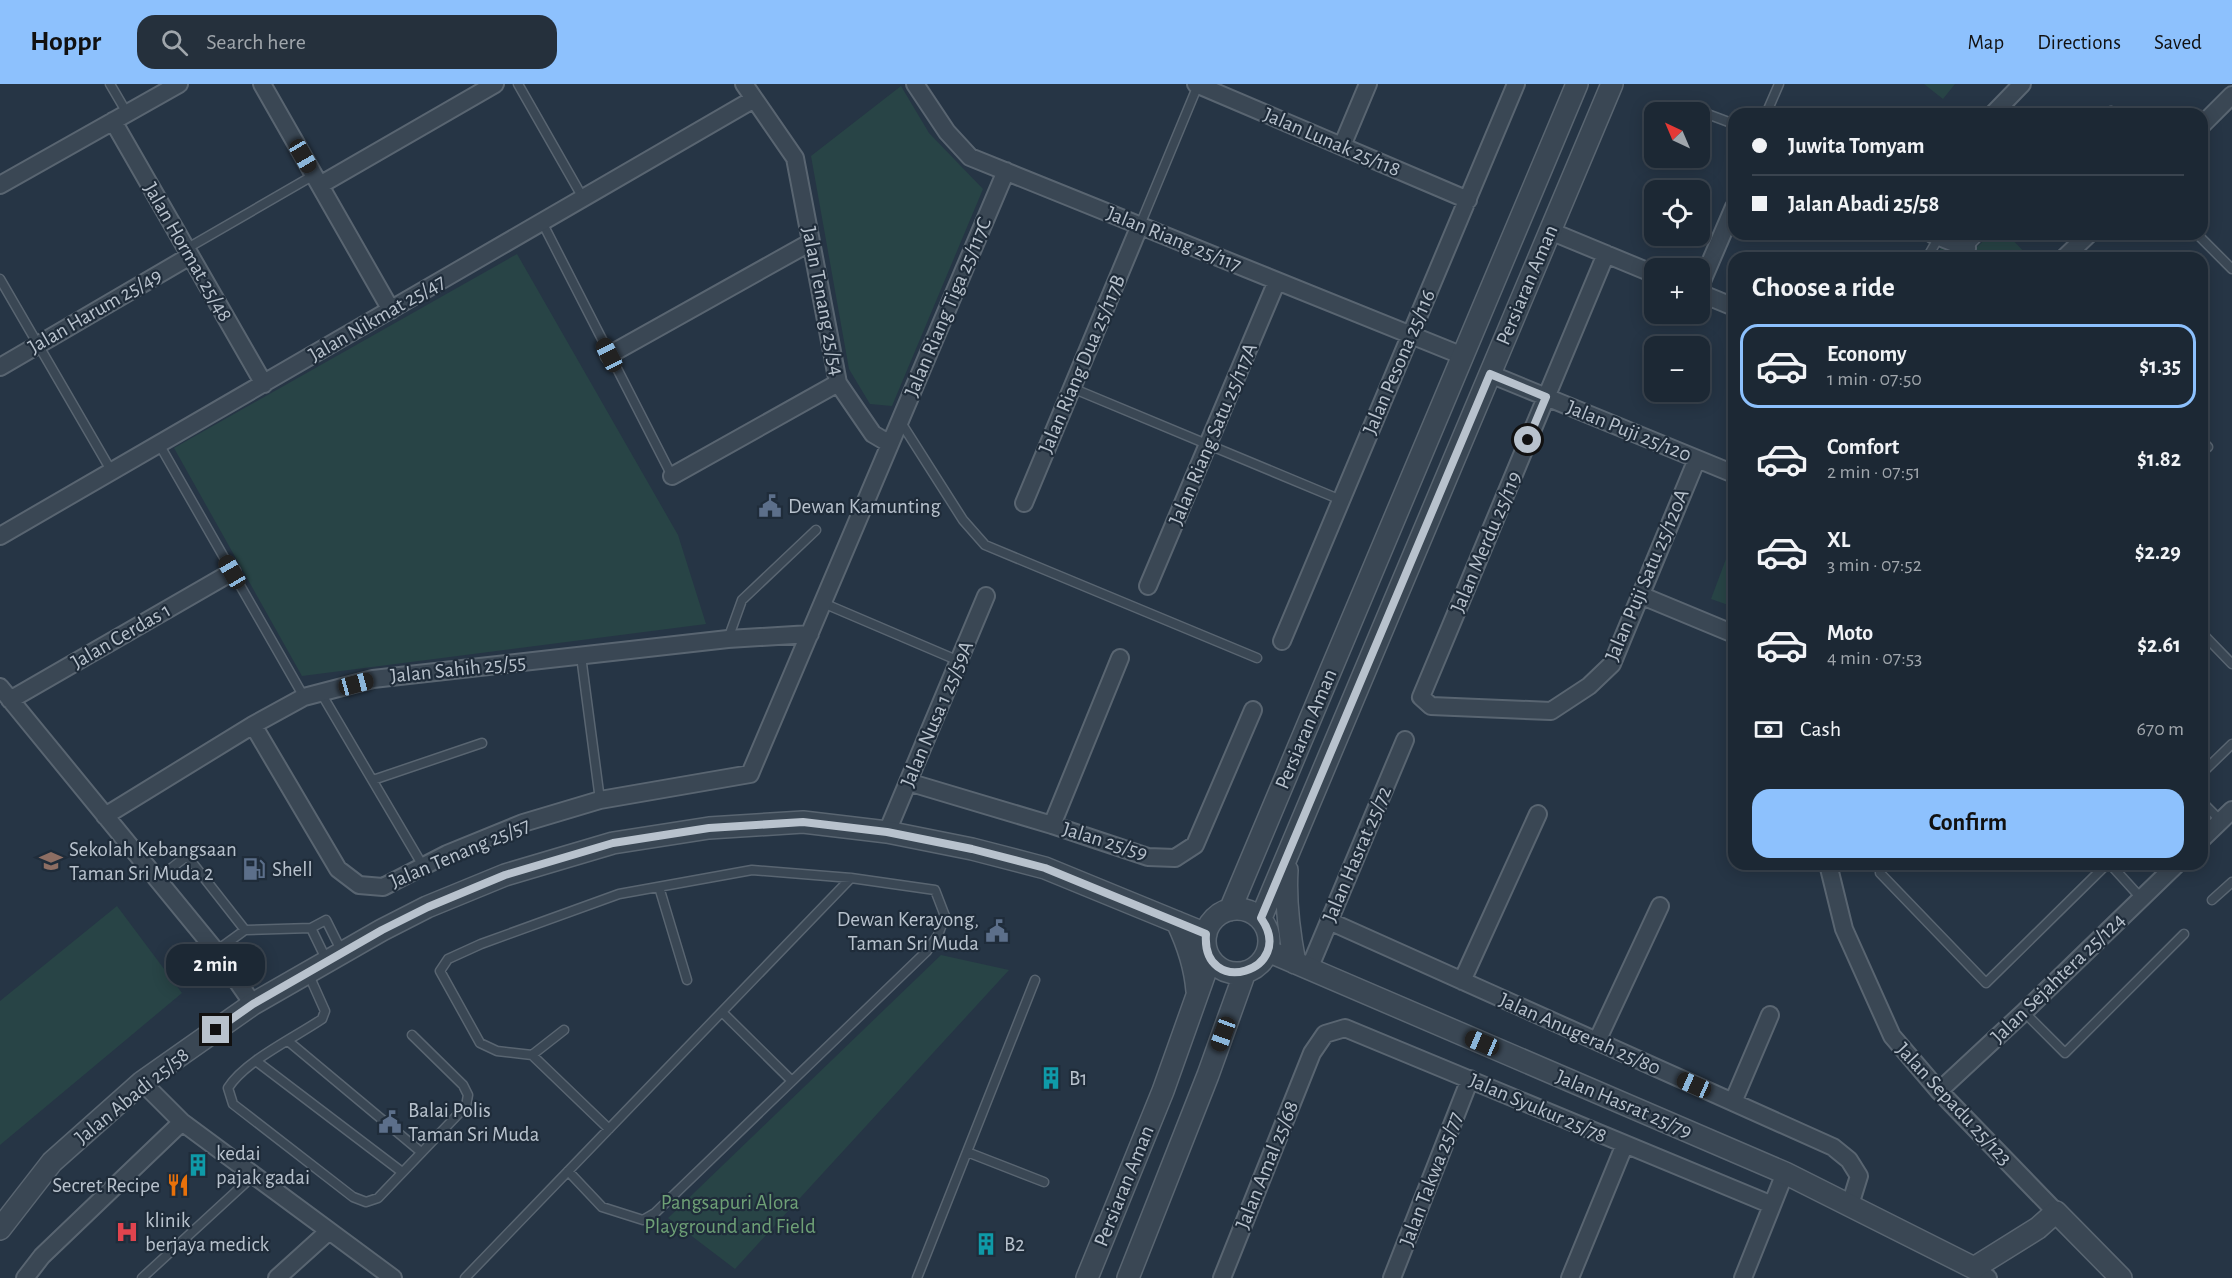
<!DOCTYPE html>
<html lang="en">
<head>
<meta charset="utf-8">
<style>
	body { margin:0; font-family:"Alegreya Sans",sans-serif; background:#25303c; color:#f1f3f6; height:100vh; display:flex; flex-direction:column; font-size:22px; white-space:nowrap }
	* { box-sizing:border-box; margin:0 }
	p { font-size:20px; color:#a0a6ac }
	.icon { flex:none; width:33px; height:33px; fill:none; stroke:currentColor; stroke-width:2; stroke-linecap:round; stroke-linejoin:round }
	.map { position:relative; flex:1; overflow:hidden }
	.details { position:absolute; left:1728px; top:168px; width:480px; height:618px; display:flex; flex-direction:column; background:#1c2834; border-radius:18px; box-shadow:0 3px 15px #0003,0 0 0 2px #3a444f }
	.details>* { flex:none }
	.banner { position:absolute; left:1728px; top:24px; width:480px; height:132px; border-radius:18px; box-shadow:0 3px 15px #0003,0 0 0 2px #3a444f; display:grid; align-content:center; height:132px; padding:0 24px; background:#1c2834 }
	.needle { width:39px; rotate:316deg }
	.buttons { position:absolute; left:1644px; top:18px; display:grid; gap:12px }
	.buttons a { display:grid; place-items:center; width:66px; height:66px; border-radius:12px; background:#1c2834; box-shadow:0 3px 15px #0003,0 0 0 2px #3a444f; font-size:30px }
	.end { position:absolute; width:27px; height:27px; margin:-14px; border:8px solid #b8c2cd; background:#111; box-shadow:0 0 0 3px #111 }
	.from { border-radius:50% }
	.bubble { position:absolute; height:42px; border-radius:18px; background:#1c2834; box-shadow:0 3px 15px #0003,0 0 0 2px #3a444f; font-size:20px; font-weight:700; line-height:42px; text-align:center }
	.car { position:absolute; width:18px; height:36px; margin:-18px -9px; border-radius:8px; box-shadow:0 0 4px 2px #0007; background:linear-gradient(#222 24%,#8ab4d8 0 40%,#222 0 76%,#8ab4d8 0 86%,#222 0) }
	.banner b { display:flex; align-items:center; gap:21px; height:57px; font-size:22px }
	.banner b+b { border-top:2px solid #3a444f }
	.banner i { width:15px; height:15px; background:#f1f3f6 }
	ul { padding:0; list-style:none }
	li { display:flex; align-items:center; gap:18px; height:84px; margin:0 12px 9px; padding:0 12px; border:3px solid transparent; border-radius:18px }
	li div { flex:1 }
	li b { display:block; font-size:22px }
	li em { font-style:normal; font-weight:700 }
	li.selected { border-color:#8dc1fd }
	li>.icon { width:54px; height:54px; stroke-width:1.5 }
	h2 { padding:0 24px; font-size:27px; line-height:72px }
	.pay { display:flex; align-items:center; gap:15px; height:66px; padding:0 24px; font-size:22px }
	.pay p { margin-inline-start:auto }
	.primary-button { display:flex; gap:12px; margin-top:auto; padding:12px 24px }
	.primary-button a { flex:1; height:69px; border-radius:18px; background:#8dc1fd; color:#111; font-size:24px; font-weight:700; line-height:69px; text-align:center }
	header { display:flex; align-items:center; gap:36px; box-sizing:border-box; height:84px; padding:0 30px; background:#8dc1fd; color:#111 }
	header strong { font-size:28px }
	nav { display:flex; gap:33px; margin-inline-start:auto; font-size:21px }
	.search { width:420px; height:54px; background:#25303c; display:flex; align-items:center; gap:15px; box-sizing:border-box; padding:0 21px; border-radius:18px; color:#a0a6ac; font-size:22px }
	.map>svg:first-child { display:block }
</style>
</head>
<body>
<header>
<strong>Hoppr</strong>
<div class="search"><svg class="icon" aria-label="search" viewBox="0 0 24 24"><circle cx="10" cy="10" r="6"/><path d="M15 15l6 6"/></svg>Search here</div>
<nav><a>Map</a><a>Directions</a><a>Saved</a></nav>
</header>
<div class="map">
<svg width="2232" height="1194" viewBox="0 0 2232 1194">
	<rect width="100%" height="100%" fill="#263545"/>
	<path fill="#284446" d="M1924,0h31l-12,15z
		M901,2l28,47 54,56 -91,217 -22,-2 -21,-35 -38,-213z
		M1991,150h16l23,24h-95l7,-12 24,11z
		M517,170l161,281 28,89 -404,52 -128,-228z
		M1726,475l8,3v45l-23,-8z
		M117,822l65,87 -182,152v-144z
		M941,871l68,15 -274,299 -67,-51z"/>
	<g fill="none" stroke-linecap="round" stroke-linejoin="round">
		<g stroke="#596571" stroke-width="11">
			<path id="service" d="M110,0l17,29
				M518,0l65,114
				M1702,28l32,12
				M1766,30l13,-30
				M2107,30l4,-3
				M542,138l130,254
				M1140,141l58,-140
				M2197,150l35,35
				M1967,164l14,-14
				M186,165l128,-74
				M1927,174l12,-21
				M0,195l112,193
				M1072,304l269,112
				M900,337l63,99 22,25 272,113
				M2202,357l6,6
				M159,360l145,253
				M823,519l136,58
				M2202,549l30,31
				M728,555l14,-39 74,-70
				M581,572l19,144
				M321,609l102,173
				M2202,689l30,-29
				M373,696l109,-37
				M2202,718l19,19
				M1880,780v9l106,110 121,-119
				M2110,780l31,34
				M157,795l30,-23 58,74
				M659,803l28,93
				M2212,816l20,-18
				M311,844l16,33
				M216,867l29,-21 66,-2 15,-8 16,32
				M308,889l17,38 -3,8c-28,19 -77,42 -94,69l5,16 120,93 13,5 12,-4 88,-92 2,-11 -5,-10 -51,-50
				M722,928l69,68
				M2024,928l41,41 119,-119
				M288,957l133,111
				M532,971l32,-25
				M256,977l146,111
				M967,1068l77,30
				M568,1087l34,36 41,13 12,-7 272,-262 11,-16 7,-19 -10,-26 -84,-12 -99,-8 -133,24 -138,50 -33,15 -8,12 40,72 17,8 35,4 77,74
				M142,1194l111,-102
				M465,1194l386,-400
				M917,1194l118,-298"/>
		</g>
		<g stroke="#596571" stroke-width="20">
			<path id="minor" d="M262,0l129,226
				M744,0l51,74 43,225 35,51 17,10
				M915,0l32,48 23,25 493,199
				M1196,0l272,116
				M1993,30l29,-30
				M113,37l151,263
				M2202,41l30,-30
				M1342,62l26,-62
				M0,101l179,-101
				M320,101l175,-101
				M1550,147l104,43
				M1932,150l35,14
				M1606,170l-185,443 10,9 120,5 38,-25 23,-22 85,-205
				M2064,174l25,-24
				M1700,202l34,-79
				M1700,209l34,14
				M609,271l202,-113
				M0,283l190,-111
				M1490,290l244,100
				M672,392l166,-93
				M1024,419l116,-278
				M0,452l754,-437
				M1148,502l129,-305
				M1640,511l94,39
				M1282,557l234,-557
				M0,603l216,264 37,53
				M10,616l222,-128
				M253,641l85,144 21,16 24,2 64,-33 76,-31 77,-23 150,-26 256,-603
				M908,698l144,43 96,32 27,1 20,-13 58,-135
				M105,732l148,-91 51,-28 69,-18 355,-40 82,-5
				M1052,741l68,-167
				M887,748l99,-236
				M2202,755l30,-29
				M1828,780l16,65 48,107 47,55 117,121
				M1329,837l504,226 16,13 10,16 -9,29
				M1309,885l96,-229
				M1462,897l76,-167
				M1597,957l63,-135
				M142,998l40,40 211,156
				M1939,1007l85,-79 153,-148
				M1733,1018l37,-87
				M1974,1184l14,10
				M25,1194l17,-22 140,-134
				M277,1194l52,-47
				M1222,1194l90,-225 13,-19 20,-6 427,177
				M1392,1194l78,-199
				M1570,1194l55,-134
				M1743,1194l42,-105"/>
		</g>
		<g stroke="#596571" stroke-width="24">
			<path id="tertiary" d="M1287,786c-2,32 2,62 8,93
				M1205 857a32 32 0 1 1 64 0a32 32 0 1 1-64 0Z
				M1230,826l347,-826
				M1261,834l351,-834
				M1177,838c11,23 18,44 20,69
				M1268,867l517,222 189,95 64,-40 18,-16 65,66
				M0,1145l52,-67 90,-80 111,-78 129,-74 45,-23 78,-32 108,-32 96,-15 94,-6 84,10 85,17 73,19 161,66
				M1087,1194l76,-187 47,-132
				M1128,1194l80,-203 37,-103"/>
		</g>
		<use href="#service" stroke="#3a4754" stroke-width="8"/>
		<use href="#minor" stroke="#3a4754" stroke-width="16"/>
		<use href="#tertiary" stroke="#3a4754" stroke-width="21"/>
	</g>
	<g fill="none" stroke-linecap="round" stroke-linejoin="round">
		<path stroke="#b8c2cd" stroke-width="8" d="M216,946l37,-26 129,-74 46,-23 77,-32 108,-32 96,-15 94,-6 84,10 85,17 73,19 161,66c-5,66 92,37 55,-16l229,-544 56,23 -18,43"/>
	</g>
	<defs>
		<g id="civic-bare" transform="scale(1.8)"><path d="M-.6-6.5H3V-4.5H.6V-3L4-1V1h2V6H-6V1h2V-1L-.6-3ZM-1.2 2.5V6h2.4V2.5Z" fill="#5c6f8a" stroke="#1f2c3a" stroke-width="2.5" paint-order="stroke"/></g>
		<g id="school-bare" transform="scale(1.8)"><path d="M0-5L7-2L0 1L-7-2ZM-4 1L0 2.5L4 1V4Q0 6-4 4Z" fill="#8d6e63" stroke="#1f2c3a" stroke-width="2.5" paint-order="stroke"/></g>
		<g id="fuel-bare" transform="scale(1.8)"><path d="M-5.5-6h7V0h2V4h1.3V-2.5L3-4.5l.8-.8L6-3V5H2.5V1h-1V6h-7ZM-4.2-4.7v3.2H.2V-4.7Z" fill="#5c6f8a" stroke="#1f2c3a" stroke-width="2.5" paint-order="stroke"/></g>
		<g id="building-bare" transform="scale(1.8)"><path d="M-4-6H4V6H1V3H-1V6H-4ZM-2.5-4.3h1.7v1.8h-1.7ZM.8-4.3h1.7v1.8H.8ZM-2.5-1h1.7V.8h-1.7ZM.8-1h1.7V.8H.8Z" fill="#0f9aa8" stroke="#1f2c3a" stroke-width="2.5" paint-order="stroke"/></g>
		<g id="restaurant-bare" transform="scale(1.8)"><path d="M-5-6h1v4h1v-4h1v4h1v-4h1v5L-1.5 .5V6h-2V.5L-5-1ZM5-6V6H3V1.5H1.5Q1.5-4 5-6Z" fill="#e8710a" stroke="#1f2c3a" stroke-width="2.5" paint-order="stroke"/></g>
		<g id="hospital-bare" transform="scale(1.8)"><path d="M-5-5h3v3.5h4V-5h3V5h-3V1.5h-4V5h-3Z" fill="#e0444e" stroke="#1f2c3a" stroke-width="2.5" paint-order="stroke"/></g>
	</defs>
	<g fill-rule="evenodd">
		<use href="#civic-bare" x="770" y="422"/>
		<use href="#school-bare" x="51" y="777"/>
		<use href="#fuel-bare" x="254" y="785"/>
		<use href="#civic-bare" x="997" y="847"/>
		<use href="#building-bare" x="1051" y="994"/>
		<use href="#civic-bare" x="390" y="1038"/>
		<use href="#building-bare" x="198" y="1081"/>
		<use href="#restaurant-bare" x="178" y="1101"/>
		<use href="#hospital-bare" x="127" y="1148"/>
		<use href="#building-bare" x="986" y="1160"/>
	</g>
	<g text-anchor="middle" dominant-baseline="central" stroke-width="4.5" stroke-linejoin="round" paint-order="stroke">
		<g font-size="21" fill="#b8c2cd" stroke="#1f2c3a">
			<text transform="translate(1332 58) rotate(23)">Jalan Lunak 25/118</text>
			<text transform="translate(1174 155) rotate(22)">Jalan Riang 25/117</text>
			<text transform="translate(188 168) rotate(60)">Jalan Hormat 25/48</text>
			<text transform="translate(1527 201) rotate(-67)">Persiaran Aman</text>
			<text transform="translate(823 217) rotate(79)">Jalan Tenang 25/54</text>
			<text transform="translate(948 223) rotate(-67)">Jalan Riang Tiga 25/117C</text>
			<text transform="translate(95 227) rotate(-30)">Jalan Harum 25/49</text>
			<text transform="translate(377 234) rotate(-30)">Jalan Nikmat 25/47</text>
			<text transform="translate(1399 278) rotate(-67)">Jalan Pesona 25/116</text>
			<text transform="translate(1082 280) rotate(-67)">Jalan Riang Dua 25/117B</text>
			<text transform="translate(1629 347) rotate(22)">Jalan Puji 25/120</text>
			<text transform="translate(1213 350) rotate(-67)">Jalan Riang Satu 25/117A</text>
			<text transform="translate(1486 458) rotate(-67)">Jalan Merdu 25/119</text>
			<text transform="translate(1647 491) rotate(-67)">Jalan Puji Satu 25/120A</text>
			<text transform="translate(121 552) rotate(-30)">Jalan Cerdas 1</text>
			<text transform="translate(458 585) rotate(-6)">Jalan Sahih 25/55</text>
			<text transform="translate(937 630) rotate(-67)">Jalan Nusa 1 25/59A</text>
			<text transform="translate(1306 645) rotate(-67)">Persiaran Aman</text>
			<text transform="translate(1105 757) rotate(17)">Jalan 25/59</text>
			<text transform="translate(460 769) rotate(-23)">Jalan Tenang 25/57</text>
			<text transform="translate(1357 770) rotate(-67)">Jalan Hasrat 25/72</text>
			<text transform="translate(2058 894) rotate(-44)">Jalan Sejahtera 25/124</text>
			<text transform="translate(1580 950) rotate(24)">Jalan Anugerah 25/80</text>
			<text transform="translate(132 1012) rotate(-39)">Jalan Abadi 25/58</text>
			<text transform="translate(1624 1020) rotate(23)">Jalan Hasrat 25/79</text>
			<text transform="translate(1954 1020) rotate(47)">Jalan Sepadu 25/123</text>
			<text transform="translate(1538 1024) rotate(23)">Jalan Syukur 25/78</text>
			<text transform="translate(1267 1081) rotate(-68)">Jalan Amal 25/68</text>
			<text transform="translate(1431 1095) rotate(-69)">Jalan Takwa 25/77</text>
			<text transform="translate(1124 1102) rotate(-68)">Persiaran Aman</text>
		</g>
		<g font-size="21" fill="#b8c2cd" stroke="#1f2c3a" text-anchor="start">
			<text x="788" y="422">Dewan Kamunting</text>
			<text x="69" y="765">Sekolah Kebangsaan<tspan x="69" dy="24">Taman Sri Muda 2</tspan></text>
			<text x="272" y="785">Shell</text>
			<text x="979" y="835" text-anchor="end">Dewan Kerayong,<tspan x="979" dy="24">Taman Sri Muda</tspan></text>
			<text x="1069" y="994">B1</text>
			<text x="408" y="1026">Balai Polis<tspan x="408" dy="24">Taman Sri Muda</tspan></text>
			<text x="216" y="1069">kedai<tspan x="216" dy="24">pajak gadai</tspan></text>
			<text x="160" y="1101" text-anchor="end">Secret Recipe</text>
			<text x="145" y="1136">klinik<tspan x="145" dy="24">berjaya medick</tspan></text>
			<text x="1004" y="1160">B2</text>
		</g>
		<g font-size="21" fill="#6ea076" stroke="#1f2c3a">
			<text x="730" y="1118">Pangsapuri Alora<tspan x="730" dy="24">Playground and Field</tspan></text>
		</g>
	</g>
</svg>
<div class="buttons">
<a><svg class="needle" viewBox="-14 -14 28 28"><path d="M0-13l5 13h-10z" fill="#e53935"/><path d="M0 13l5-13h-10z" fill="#a0a6ac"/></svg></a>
<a><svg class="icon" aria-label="locate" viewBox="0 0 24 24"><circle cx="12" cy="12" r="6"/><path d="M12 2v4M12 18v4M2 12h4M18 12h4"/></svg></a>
<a>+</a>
<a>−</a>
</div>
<i class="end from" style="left:1528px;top:356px"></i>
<i class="end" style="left:216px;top:946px"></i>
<div class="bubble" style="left:166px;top:860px;width:99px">2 min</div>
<i class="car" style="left:303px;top:72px;rotate:150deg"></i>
<i class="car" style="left:609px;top:271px;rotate:333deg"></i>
<i class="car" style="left:232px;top:488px;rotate:330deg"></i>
<i class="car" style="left:356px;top:600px;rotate:75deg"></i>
<i class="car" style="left:1223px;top:950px;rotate:200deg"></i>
<i class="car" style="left:1482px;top:959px;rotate:293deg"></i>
<i class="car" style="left:1694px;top:1001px;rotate:294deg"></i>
<div class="banner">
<b><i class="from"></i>Juwita Tomyam</b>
<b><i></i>Jalan Abadi 25/58</b>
</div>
<section class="details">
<h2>Choose a ride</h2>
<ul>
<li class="selected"><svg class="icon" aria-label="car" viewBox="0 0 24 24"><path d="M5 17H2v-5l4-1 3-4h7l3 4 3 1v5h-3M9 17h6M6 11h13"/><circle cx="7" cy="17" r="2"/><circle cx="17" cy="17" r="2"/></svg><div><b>Economy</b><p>1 min · 07:50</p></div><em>$1.35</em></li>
<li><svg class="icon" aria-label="car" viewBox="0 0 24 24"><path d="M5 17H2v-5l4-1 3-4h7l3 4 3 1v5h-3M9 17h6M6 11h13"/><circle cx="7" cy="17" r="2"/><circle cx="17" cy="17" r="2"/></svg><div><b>Comfort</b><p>2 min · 07:51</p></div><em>$1.82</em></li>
<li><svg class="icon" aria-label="car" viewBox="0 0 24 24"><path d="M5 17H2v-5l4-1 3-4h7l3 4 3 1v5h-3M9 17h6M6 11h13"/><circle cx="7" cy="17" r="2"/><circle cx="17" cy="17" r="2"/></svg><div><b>XL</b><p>3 min · 07:52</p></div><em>$2.29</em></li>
<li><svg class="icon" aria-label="car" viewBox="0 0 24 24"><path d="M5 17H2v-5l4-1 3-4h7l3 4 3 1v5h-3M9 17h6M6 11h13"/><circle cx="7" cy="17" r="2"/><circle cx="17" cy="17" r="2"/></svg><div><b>Moto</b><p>4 min · 07:53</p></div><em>$2.61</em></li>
</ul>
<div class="pay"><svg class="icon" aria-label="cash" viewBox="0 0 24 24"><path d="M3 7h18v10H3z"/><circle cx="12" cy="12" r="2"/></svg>Cash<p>670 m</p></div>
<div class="primary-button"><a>Confirm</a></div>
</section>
</div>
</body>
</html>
